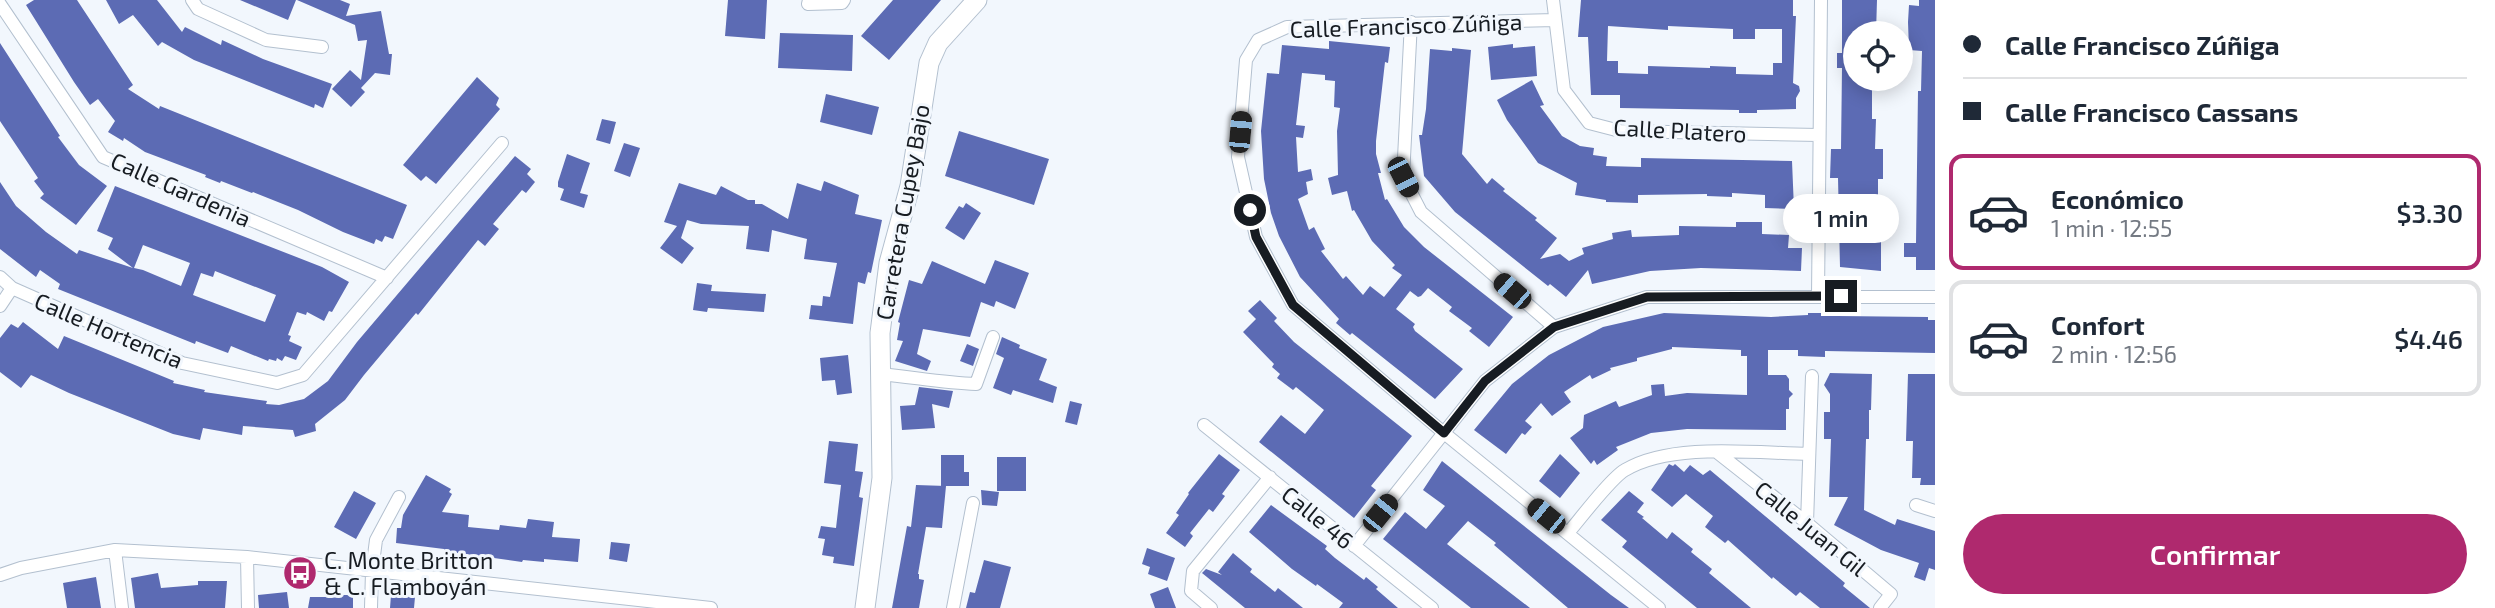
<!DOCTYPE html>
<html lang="es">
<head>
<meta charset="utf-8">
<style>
	body { margin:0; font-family:"Exo 2",sans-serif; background:#f6f6f7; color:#1f2937; height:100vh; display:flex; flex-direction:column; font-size:26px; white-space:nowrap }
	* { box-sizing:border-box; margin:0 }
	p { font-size:23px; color:#747a83 }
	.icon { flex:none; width:38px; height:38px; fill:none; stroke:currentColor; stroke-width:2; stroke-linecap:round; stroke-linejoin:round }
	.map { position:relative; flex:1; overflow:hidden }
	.sheet { display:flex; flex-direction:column; background:#fff; width:560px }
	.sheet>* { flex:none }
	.guide { display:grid; align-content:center; height:154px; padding:0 28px; background:#fff }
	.fabs { position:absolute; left:1843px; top:21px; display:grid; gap:14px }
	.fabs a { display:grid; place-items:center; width:70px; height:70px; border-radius:50%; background:#fff; box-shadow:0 4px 18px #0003; font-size:35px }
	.end { position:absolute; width:32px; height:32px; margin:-16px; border:9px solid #171c22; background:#fff; box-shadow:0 0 0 4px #fff }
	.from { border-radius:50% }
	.bubble { position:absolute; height:49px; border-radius:24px; background:#fff; box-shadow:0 4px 18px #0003; font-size:23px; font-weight:600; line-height:49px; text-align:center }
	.car { position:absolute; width:21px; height:42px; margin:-21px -10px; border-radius:9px; box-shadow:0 0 5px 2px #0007; background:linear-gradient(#222 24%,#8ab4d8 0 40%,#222 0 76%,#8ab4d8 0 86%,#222 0) }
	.guide b { display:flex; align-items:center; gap:24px; height:66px; font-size:26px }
	.guide b+b { border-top:2px solid #e0e1e3 }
	.guide i { width:18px; height:18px; background:#1f2937 }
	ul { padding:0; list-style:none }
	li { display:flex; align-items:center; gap:21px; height:116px; margin:0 14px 10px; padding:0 14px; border:4px solid #e0e1e3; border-radius:14px }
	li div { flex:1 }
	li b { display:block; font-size:26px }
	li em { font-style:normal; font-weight:600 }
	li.selected { border-color:#af296e }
	li>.icon { width:63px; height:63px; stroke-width:1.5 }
	.button { display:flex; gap:14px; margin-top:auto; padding:14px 28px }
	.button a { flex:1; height:80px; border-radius:42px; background:#af296e; color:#fff; font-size:28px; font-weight:600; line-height:80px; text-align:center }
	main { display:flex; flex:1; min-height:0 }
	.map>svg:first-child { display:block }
</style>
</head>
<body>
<main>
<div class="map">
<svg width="1935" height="608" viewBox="0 0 1935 608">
	<rect width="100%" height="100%" fill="#f2f7fd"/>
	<path fill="#5c6bb4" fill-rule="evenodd" d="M34,0h43l56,85 -5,4 31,20 1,-3 247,99 -14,34 -8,-3 -3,6 -6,-3 -2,5 -31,-12 -45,-22 -45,-18 -1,1 -31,-12 -1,2 -15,-6 1,-2 -61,-23 -21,-14 -1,3 -15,-9 7,-11 -17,-22 -8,6 -16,-23 -48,-77z
		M106,0h51l25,32 3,-5 36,18 1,-5 41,19 69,25 -9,24 -8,-4 -1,4 -120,-48 -32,-18 -4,4 -25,-31 -14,9z
		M240,0h56l-8,20z
		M297,0h43l10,4 -4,12 35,-5 8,43h3l-2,21 -15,-2 -14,15 4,4 -14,15 -19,-18 18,-19 11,10 6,-40 -9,1 -3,-16z
		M728,0h39l-2,39 -40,-3z
		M893,0h48l-52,60 -28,-24z
		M1581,0h212v16h3l-3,67 6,3 1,5 -4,7v11l-39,1v3h-18v-3l-119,-2v-13h-29l-3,-58h-10zM1608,26l60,4v-4l65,3v10h22v-10h27v34h-9v12l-37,-1v-7l-26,-1v2l-62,-2v8l-30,-1v-12h-11z
		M1842,0h35l-1,33h-21v46h17v40h4l-1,30h8v30h-5v32h9v27h-6v33l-41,-4 -2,-89h-8l1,-29h10l1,-81h-5v-15h5z
		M1919,0h16v270h-19v-13h-12v-14h12l2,-152h3l1,-40 -13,-1 -1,-28 1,-17 10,1z
		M780,33l73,2 -1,36 -74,-3z
		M1329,41l61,6 -2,16 -3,-1 -9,79v13l5,19h-3l7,27 2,-1 17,28 20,20 89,70 -24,30 -20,-16 3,-3 -23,-17 3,-4 -24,-19 -7,8 -3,1 -8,-6 -14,18 19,15 -2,3 2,4 48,38 -28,30 -83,-66 -2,2 -14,-12 3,-4 -39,-42 -21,-41 -8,-23 -7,-34 -3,-48 6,-58 12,1 3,-29 47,4zM1302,73l23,2v5l10,1 -1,26 6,1 -3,23 1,44 -10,3 4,17 15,-4 5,20 2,-1 18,31 23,24 -3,3 10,7 -18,22 -14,-11 -7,9 -17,-19 -3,3 -22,-28 4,-2 -11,-22 -5,3 -11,-31 10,-5 -2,-12 7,-2 -2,-11 -13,3 -2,-35 7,1 2,-12 -9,-1z
		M0,43l60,93 -2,1 21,28 28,21 -31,39 -36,-27 4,-4 -10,-13 4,-3 -38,-57z
		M1513,44v4l22,-2 2,30 -46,4 -3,-33z
		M1452,48l19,2 -9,104 25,30 5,-6 13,11 -2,2 34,27 -2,2 22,18 -17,21 20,-5 9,7 15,-7 -2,-6 31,-9 -1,-6 19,-3 1,7 47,-2v-9l57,1v-5h26v12l27,1 -1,13h14l-1,23 -100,-3 -51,3 -58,13 -4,-14 -22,27 -16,-13 -2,2 -93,-74 -31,-36 -5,-41h3l4,-26 4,-60 22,2z
		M477,77l22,21 -3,7 4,4 -64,75 -10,-8 -5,5 -18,-16z
		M1532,80l12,25 -4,1 22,30 18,10 14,2 -1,7 14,2 -1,9 35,1v-9l151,3 2,48 -29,-1v-13l-33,-2v4l-25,-1v-2l-69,1v8l-32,-1v-2l-31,-5 2,-12 -39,-20 -31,-43 -10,-20z
		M826,94l53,13 -7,28 -52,-13z
		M602,119l14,3 -6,22 -14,-4z
		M959,131l90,28 -15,46 -89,-29z
		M624,143l16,5 -10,29 -16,-6z
		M567,154l23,9 -10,30 8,2 -4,13 -24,-8 4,-11 -6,-2v-5z
		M515,156l16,13 -4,5 8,8 -9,11 -4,-3 -29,34 6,5 -14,17 -7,-6 -60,75 -2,-2 -52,62 -19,25 -30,24 1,7 -21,6 -2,-7 -50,-4 -1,9 -39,-7 -3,12 -27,-6 -104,-41 -38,-18 -10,13 -21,-16v-34l11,-14 7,4 5,-6 35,27 6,-13 110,45 -1,2 32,7 -1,2 63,9 -1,3 13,1 25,-6 24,-18 29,-39z
		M824,181l35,14 -4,19 27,6 -11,53 -3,-1 -3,12 -7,-2 -5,42 -44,-5 2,-14 11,1 1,-10 7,1 7,-34 -33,-4 3,-20 -35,-9 -3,22 -23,-3 3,-23 -48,-2 -14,-4 -6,18 13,10 -12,16 -22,-16 17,-22 -13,-4 15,-39 37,12 5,-9 27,14h7v4h7l26,15 9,-36 24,8z
		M0,182l16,24 30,26 31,22 2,-4 54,18 -25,-19 5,-11 -16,-7 18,-45 207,81 27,15 -17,30 -3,-1 -5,10 -17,-9 -1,3 -9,-3 -9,23 3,1 -2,5 13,6 -6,13 -11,-4 -3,5 -5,-3 -1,3 -7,-2 -1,2 -37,-15 -3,7 -32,-12 -1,3 -137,-55 2,-5 -20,-14 -4,7 -36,-28zM143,245l47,18 -9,23 -38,-16 -9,-2zM215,271l61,24 -11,27 -72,-27 8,-22 12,4z
		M966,203l15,10 -17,27 -19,-12 14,-22 4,2z
		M995,260l34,13 -14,36 -19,-8 -2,6 -13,-5 -11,35 -47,-8 -6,25 14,7 -4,10 -32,-10 8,-20 -6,-1 3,-17 -2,-1 11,-42 13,4 10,-23 53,23z
		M697,283l15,2 -1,6 55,3 -2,18 -56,-4 -1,4 -14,-2z
		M1260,300l17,18 -3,3 20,21 118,94 -41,50 5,4 -22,28 -95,-76 22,-27 24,19 19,-24 -28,-23 -3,3 -16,-12 3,-4 -8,-7 2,-3 -31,-32 13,-13 -8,-8z
		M1664,313l107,4 37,-2v-2h29v3l91,1v3h7v33l-110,-2v6l-27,-1v-6h-30v25h18l3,4v11l4,4 -4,4v11h-3v21l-99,-1 -36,4 -35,14 2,3 -21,15 -3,-5 -3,4 -21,-26 13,-10 1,-13 32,-14 3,6 33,-12 -1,-10 13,-1 1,12 22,-3 60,2v-39h-6v-6l-69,-3v2l-35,9v3l-27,7 1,2 -19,9 -2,-4 -26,17 7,10 -19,14 -11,-13 -16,18 7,6 -7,8 -3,-2 -16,21 -32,-24 38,-46 37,-29 54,-28z
		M1002,337l18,8 -1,3 28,11 -8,21 18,7 -4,16 -40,-13 -2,5 -18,-7 11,-30 -8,-4z
		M967,344l12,5 -6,17 -13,-5z
		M848,355l4,38 -15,2 -2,-15 -13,1 -2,-23z
		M1830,373l42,1 -1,36h-2v29h-3l-2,71 31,15 2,-6 38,12v39l-6,-2 -4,13 -11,-4 5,-14 -38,-13 -47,-25 14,-28h-19l2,-58h-7v-27h6v-18l-6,-9z
		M1908,374h27v111h-15l1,-7h-9l1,-37h-7z
		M919,387l34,4 -4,17 -17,-4 3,24 -33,2 -2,-24 15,-1z
		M1070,401l12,3 -5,21 -12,-3z
		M829,441l29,3 -3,27 8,1 -4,25 4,1 -9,68 -21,-3 1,-6 -12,-2 3,-16 -7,-1 3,-12 15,2 5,-43 -17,-2z
		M1219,454l21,16 -18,24 3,2 -12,16 -4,-3 -19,24 3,3 -8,11 -19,-14 13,-18 -3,-2 13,-19 -1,-1z
		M1560,454l20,19 -20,25 -21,-17z
		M941,455h23v17h5v14h-28z
		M997,457h29v34h-29z
		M1442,461l169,134 18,13h-61l-74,-63 2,-2 -28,-22 -21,23 83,64h-59l-88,-69 22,-27 21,17 19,-23 -22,-16z
		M1669,464l4,2 2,-2 9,8 6,-7 13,10 7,-5 135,113 -2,3 27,22h-50l-20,-16 -4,4 -23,-19 -1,2 -44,-39 -3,3 -20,-16 8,-11 -21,-17 -6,-5 -14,13 -21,-17z
		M426,475l25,14 -2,3 3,2 -10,18 27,3 -1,12 31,3 1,-5 26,3 2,-9 26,3 -2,15 28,2 -2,23 -34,-3v3l-21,-2 -1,2 -78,-11v-2l-48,-6 1,-15h4l2,-13z
		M916,485l30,1 -4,42 -16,-1 -8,47h1v5l5,1 -5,28h-27l15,-82 4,1z
		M981,490l18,2 -2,14 -15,-1z
		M354,491l22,12 -20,36 -22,-12z
		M1629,491l15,12 -7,9 7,5 -2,1 25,21 5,-7 21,17 -2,3 21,17 -3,4 42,35h-54l-75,-61 5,-6 -26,-21z
		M1271,505l56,41 -2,3 10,9 29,22 2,-3 12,10 -2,2 22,19h-59l4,-5 -26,-19 -1,2 -24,-17 -43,-37z
		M611,542l19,2 -3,18 -18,-3z
		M1147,548l28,10 -8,23 -19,-7 2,-7 -8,-3z
		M1233,553l19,16 -2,3 25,20 3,-4 25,20h-58l-43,-35 4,-4 16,6 -4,-3z
		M984,560l27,7 -11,41h-34l4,-16 5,1z
		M158,573l3,15 37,-3v-4h29l-2,27h-90l-4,-30z
		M96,577l5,31h-34l-4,-25z
		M1168,587l8,21h-21l-5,-14z
		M287,592l2,16h-30l-1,-13z
		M338,595h15v13h-45l2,-11h28z
		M391,595l24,2 -1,11h-24z"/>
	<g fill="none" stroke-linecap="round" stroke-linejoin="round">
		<g stroke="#b3c0cf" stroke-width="14">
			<path id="street" d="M192,0l6,9 68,31 56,7
				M809,0l-1,4 34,-1 2,-3
				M1553,0l11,90 25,33 31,8 199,4
				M0,4l103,153 284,121
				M1555,20l-268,7 -29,13 -12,20 -8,97 18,80 37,68 151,128 215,175
				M1411,22l-8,155 18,35 133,115
				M0,277l12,11 170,75 95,20 26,-8 199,-232
				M1818,296l3,-296
				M0,306l12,-18
				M880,374c33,3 64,9 96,10l17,-47
				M1204,425l228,183
				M1718,453l89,70 84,71 -11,14
				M1916,505l19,6
				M1807,523l5,-147
				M1568,533c12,-14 43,-55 57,-63 46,-28 130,-17 184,-16
				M1354,546l131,-165 69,-54 93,-30h288
				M115,550l7,58
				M247,557l1,51
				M0,575l21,-7 94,-18 132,7 464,51
				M371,608l1,-37 4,-31 23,-43
				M953,608l20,-105
				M1211,608l-20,-17 2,-20 77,-94"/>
		</g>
		<g stroke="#b3c0cf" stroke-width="21">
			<path id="secondary" d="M865,608l17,-130 -2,-145 9,-70 21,-77 19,-123 9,-20 39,-43"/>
		</g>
		<use href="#street" stroke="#fff" stroke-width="12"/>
		<use href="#secondary" stroke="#fff" stroke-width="19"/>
	</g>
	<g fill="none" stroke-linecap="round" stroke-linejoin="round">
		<path stroke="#171c22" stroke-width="9" d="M1250,210l6,27 37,68 151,128 41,-52 69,-54 93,-30 194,-1"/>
	</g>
	<defs>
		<g id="bus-disc" transform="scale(1.75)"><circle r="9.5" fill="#af296e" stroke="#f2f7fd"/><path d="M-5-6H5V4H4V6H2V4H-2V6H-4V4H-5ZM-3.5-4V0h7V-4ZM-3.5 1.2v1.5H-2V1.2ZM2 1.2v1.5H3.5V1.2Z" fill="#fff"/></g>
	</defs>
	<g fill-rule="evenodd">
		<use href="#bus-disc" x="300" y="573"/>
	</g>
	<g text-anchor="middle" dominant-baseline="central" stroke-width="6" stroke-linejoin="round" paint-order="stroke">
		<g font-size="23" fill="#171c22" stroke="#f2f7fd">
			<text transform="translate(1406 25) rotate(-2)">Calle Francisco Zúñiga</text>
			<text transform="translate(1680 130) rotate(3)">Calle Platero</text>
			<text transform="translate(181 189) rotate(24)">Calle Gardenia</text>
			<text transform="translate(902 212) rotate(-80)">Carretera Cupey Bajo</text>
			<text transform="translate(109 330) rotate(23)">Calle Hortencia</text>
			<text transform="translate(1318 517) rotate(39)">Calle 46</text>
			<text transform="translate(1811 528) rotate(39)">Calle Juan Gil</text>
		</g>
		<g font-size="23" fill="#171c22" stroke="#f2f7fd" text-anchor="start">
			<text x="324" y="560">C. Monte Britton<tspan x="324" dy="26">&amp; C. Flamboyán</tspan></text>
		</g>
	</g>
</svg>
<div class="fabs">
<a><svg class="icon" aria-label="locate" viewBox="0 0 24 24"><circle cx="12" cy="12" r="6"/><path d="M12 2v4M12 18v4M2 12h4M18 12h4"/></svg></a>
</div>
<i class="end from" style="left:1250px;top:210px"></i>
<i class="end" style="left:1841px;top:296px"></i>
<div class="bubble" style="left:1783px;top:194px;width:116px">1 min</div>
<i class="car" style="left:1240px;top:132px;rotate:5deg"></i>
<i class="car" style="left:1403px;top:177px;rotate:153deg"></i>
<i class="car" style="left:1512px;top:291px;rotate:311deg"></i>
<i class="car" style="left:1380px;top:513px;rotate:39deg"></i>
<i class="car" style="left:1546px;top:516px;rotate:309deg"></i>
</div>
<section class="sheet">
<div class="guide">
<b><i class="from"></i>Calle Francisco Zúñiga</b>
<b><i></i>Calle Francisco Cassans</b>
</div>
<ul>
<li class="selected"><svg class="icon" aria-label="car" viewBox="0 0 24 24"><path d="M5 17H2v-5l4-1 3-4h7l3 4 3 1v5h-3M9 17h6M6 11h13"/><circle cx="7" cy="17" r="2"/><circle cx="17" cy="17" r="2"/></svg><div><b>Económico</b><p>1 min · 12:55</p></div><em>$3.30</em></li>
<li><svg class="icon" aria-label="car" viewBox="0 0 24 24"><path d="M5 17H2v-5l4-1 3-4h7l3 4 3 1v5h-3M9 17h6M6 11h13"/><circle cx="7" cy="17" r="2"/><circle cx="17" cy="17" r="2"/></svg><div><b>Confort</b><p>2 min · 12:56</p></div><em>$4.46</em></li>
</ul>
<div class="button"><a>Confirmar</a></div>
</section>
</main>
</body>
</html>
